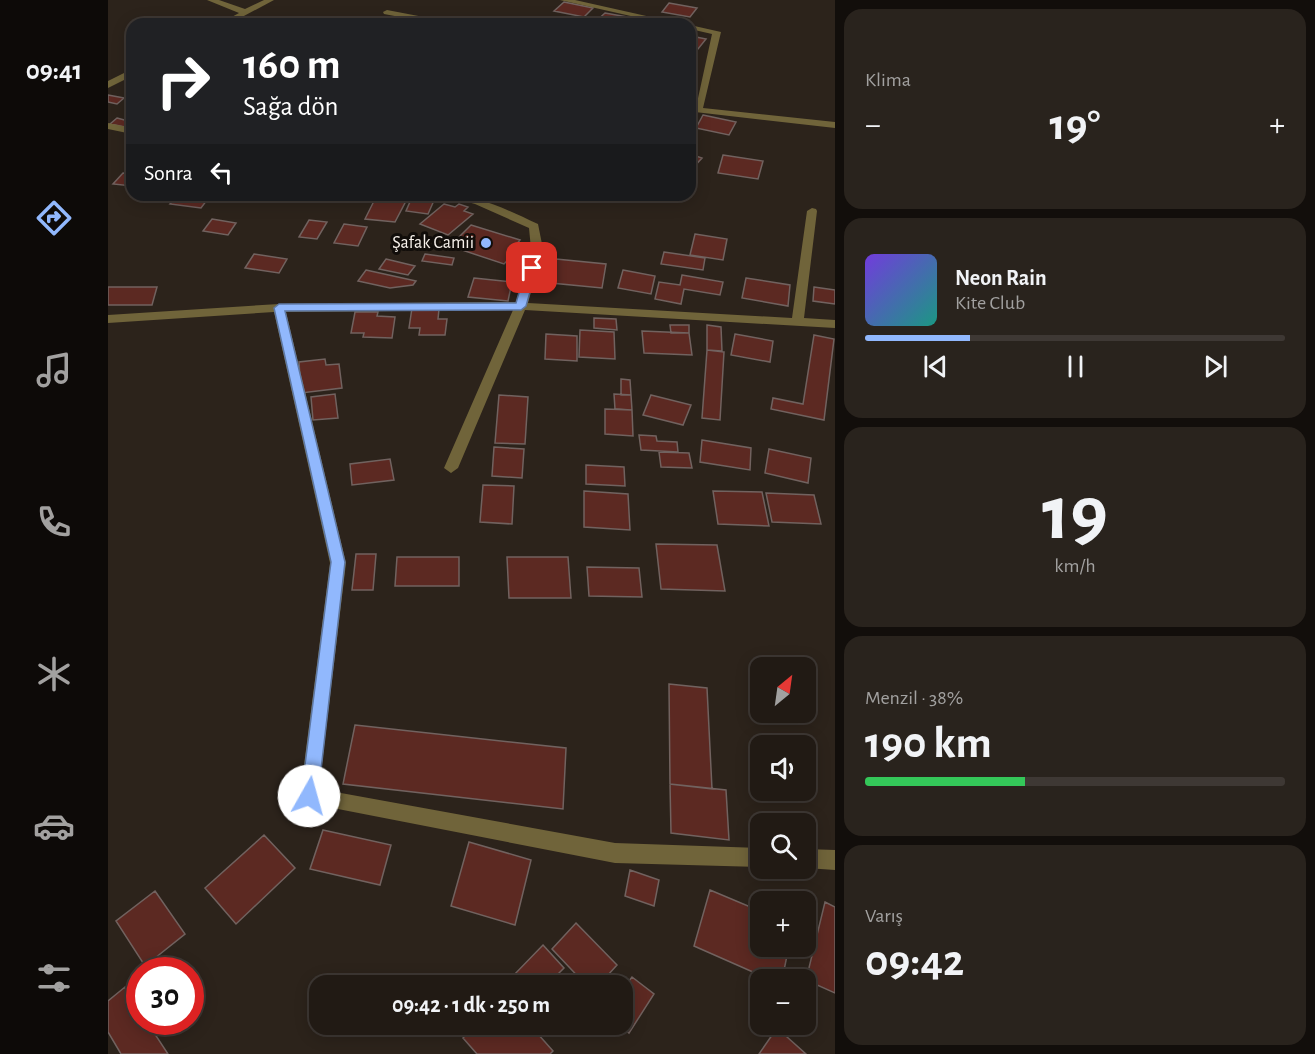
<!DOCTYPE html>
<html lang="tr">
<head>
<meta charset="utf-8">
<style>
  :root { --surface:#211a14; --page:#29231d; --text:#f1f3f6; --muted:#a2a1a0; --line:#3e3834; --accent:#91b8fd }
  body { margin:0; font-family:"Alegreya Sans",sans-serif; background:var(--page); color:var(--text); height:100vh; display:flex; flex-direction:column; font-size:22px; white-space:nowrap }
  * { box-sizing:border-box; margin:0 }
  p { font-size:20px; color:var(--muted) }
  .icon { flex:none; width:33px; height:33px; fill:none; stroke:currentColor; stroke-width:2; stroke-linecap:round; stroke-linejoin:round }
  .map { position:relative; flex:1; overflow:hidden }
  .details { display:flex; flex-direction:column; gap:9px; padding:9px; background:#120e0b; width:480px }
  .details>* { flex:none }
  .top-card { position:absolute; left:18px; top:18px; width:570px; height:183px; border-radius:18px; box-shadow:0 3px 15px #0003,0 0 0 2px var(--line); background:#202124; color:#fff; overflow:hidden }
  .needle { width:39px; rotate:29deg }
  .fabs { position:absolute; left:642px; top:657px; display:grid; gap:12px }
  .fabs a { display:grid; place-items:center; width:66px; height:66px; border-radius:12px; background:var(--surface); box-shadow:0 3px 15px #0003,0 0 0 2px var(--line); font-size:30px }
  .speed { position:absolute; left:18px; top:957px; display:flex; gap:12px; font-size:30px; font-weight:700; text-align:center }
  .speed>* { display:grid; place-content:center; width:78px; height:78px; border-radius:50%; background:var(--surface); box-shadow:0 3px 15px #0003,0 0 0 2px var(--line); line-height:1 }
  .speed .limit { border:9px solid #d22; background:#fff; color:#111 }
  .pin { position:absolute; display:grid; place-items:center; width:51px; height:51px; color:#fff; margin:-26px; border-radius:12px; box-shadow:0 3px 9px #0006 }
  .me { position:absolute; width:66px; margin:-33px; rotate:7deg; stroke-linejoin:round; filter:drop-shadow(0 0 4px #0008) }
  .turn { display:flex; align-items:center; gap:21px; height:126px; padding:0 18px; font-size:27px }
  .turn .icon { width:78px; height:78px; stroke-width:2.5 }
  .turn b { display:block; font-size:42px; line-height:51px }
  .then { display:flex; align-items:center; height:57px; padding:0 18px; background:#0003; gap:12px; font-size:22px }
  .big { font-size:45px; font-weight:600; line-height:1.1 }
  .details .widget { flex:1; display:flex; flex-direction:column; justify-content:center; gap:9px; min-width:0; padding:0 21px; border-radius:18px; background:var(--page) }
  .details .dial { align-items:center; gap:0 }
  .dial b { font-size:78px; line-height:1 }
  .song { display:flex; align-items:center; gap:18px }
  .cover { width:72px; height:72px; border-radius:9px; background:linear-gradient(135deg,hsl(260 70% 55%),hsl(170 70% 35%)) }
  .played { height:6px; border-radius:3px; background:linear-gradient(90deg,var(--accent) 25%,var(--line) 25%) }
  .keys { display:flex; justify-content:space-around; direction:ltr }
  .heat { display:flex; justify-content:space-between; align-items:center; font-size:33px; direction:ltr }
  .charge { height:9px; border-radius:4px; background:linear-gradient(90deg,#34c759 38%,var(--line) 0) }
  .trip { position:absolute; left:201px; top:975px; width:324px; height:60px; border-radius:18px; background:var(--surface); box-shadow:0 3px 15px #0003,0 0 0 2px var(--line); font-weight:600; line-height:60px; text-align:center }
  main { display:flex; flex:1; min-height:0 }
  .tab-bar { display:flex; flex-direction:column; width:108px; justify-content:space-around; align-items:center; background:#0d0a08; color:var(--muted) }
  .tab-bar .icon { width:42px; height:42px }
  .tab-bar .selected { color:var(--accent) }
  .tab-bar b { font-size:27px; color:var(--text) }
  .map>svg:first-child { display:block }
  .building { fill:#5c2922; stroke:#71625f; stroke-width:1.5 }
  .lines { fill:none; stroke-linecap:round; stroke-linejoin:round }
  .street { fill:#70643a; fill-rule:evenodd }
  .route { fill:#91b8fd; stroke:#5e78a4; stroke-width:1.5 }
  .poi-dot { fill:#91b8fd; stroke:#110d0a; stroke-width:2 }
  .labels { text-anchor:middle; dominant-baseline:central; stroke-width:6; stroke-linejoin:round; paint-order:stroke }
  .far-poi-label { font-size:18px; fill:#f8f2ec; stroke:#110d0a; text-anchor:end }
</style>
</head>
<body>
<main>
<nav class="tab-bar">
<b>09:41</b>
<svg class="icon selected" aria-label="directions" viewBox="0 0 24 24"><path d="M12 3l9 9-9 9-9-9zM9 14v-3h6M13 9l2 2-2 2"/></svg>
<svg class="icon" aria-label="music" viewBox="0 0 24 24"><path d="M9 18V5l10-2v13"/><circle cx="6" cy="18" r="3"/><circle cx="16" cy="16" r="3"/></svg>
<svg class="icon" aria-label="phone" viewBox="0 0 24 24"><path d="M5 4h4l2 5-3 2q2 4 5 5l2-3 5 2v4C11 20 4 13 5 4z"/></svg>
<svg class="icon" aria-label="climate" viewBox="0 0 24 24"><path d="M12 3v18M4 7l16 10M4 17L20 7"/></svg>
<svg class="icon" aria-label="car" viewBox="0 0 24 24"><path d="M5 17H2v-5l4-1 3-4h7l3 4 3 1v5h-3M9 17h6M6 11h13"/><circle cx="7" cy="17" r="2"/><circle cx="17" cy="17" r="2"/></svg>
<svg class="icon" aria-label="filters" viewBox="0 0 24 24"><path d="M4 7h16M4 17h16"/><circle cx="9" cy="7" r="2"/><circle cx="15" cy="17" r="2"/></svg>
</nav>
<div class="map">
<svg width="727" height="1054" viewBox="0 0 727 1054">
  <rect width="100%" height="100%" fill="#2c231b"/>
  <path class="building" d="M456,2L485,8L476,17L446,11Z
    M561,3L589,8L582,17L554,12Z
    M497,13L525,18L519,24L486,23Z
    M588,37L598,39L590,49L582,48V41Z
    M0,95L16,98L9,104L0,102Z
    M595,115L628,122L621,135L588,128Z
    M9,118L24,122L17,127L2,124Z
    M582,154L594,158L582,171Z
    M615,155L655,161L650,179L610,173Z
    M15,173L24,174V186L5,184Z
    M70,195H98L102,196L93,208L62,204Z
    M269,195L299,199L287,222L257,219Z
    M305,195L328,196L320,214L298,211Z
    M336,204L347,207L351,204L360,207L356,211L365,214L340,235L312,224Z
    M104,219L128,223L120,235L95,231Z
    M201,220L219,222L209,239L191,237Z
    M236,224L259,227L250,246L226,243Z
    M363,225L412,240L408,245L413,246L396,264L342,246Z
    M587,234L619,239L615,260L582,255Z
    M556,252L597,258L595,270L553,264Z
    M146,254L179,259L171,273L137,268Z
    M317,254L346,258L344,265L314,261Z
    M278,259L307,266L300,275L271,269Z
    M448,259L498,264L494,288L443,283Z
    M258,270L308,281L305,285L282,288L250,281Z
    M515,270L547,276L543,294L510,288Z
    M574,275L615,282L612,295L576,289L573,304L547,299L551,282L572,285Z
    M366,278L404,282L400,301L360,297Z
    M638,278L682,285L680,306L634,298Z
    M0,287H49L44,305H0Z
    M706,287L727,290V304L705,301Z
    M304,308L331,309L330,319H339L337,335H311L312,328H301Z
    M247,312H270L269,316L287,317L284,338L255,337L256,333H243Z
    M486,318L508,319L509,330L486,328Z
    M562,325H581V333H563Z
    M599,325L613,327L614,351L599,350Z
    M472,330L506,332L507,359L471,357Z
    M534,331L581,333L584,355L536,353Z
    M438,334L469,336V361L437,359Z
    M627,334L665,341L662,362L623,355Z
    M706,335L726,339L716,420L663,409L665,398L695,404Z
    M599,350L616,352L612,420L594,418Z
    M217,359L218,365L231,364L234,388L193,393L191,362Z
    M513,379L522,380L523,395H513Z
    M227,394L230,418L205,420L203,397Z
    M506,394L523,395L524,410L507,409Z
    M391,395L420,397L417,444L387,443Z
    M543,395L583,405L575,425L535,415Z
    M497,409L524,410L525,436L497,434Z
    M531,435L548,436L549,441L569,442L570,452L533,450Z
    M594,440L643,448L642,470L592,462Z
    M386,447L416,449L414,478L384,476Z
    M661,449L703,458L700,483L657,473Z
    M551,452L581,453L584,468L553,467Z
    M282,459L286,480L244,485L242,464Z
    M478,465L516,467L517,486L478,484Z
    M375,485L406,486L404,524L372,522Z
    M476,491L520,494L522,530L476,527Z
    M605,491L654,492L661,526L610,524Z
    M658,493L706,495L713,524L664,522Z
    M548,544L609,545L617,591L553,589Z
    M248,554H268L265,590H244Z
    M289,557H351V586H287Z
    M399,557H460L463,598H401Z
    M479,567L531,568L534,597L481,596Z
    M561,684L599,688L604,789L562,784Z
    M247,725L458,748L455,809L235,784Z
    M562,784L618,790L621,840L563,833Z
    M215,830L283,845L272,885L202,869Z
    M156,835L187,868L128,924L97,888Z
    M361,842L423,860L407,925L343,906Z
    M522,870L551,880L546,906L517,896Z
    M602,890L652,911V946H681L674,980H663L586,946Z
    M47,891L77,934L37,966L8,921Z
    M717,902L727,907V993L698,980Z
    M468,923L509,965L490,986H479L444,949Z
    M435,945L456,968L438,986H405L401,980Z
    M524,977L546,994L521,1033L511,1024H514V990Z
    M17,987L32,1010V1022H39L60,1054H13L0,1032V1001Z
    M368,1024H421L445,1051L442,1054H369L355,1038Z
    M669,1028L698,1054H651Z"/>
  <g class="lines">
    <path class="street" d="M99,0H111L137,9L156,0H166L121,24H111L131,13Z
      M452,0H467L574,24H558Z
      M279,10L342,22L346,24H329L276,14L275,12Z
      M582,25L613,32L595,108L727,122V128L587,112L604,34L582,29Z
      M24,69V76L0,88V81Z
      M0,123L24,128V134L0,129Z
      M335,195C372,195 397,209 430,224L435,249L420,303L684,318L699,211L704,208L708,209L709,211L696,318L727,320V328L417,310L350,468L343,473L336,468L405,310L178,312L238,563L211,789L507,843L652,848V867L507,863L194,802L192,796L222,563L166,312L0,323V315L171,304L408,302L423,249L421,228L367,204Z
      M698,849L727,850V870L698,868Z"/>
  </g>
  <path class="route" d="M424,265L429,268L418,306L413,310L177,311L237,562L210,796L207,802L201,804L195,802L193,796L223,562L166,308L171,304L408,303L418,268Z"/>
  <circle class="poi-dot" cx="378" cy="243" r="6"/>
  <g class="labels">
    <g class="far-poi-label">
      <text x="366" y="243">Şafak Camii</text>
    </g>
  </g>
</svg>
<div class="fabs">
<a><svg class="needle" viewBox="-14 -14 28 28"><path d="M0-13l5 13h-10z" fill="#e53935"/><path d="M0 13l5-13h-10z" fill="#a2a1a0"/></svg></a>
<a><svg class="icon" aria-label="sound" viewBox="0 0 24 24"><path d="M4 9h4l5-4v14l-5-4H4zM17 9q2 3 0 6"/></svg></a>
<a><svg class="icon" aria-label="search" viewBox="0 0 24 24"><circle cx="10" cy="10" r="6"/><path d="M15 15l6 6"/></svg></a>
<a>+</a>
<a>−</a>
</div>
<div class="speed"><div class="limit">30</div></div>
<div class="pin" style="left:424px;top:268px;background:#d93025"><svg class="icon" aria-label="arrive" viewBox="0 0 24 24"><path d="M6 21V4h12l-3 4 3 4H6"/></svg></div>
<svg class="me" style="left:201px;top:796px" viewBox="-20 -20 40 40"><circle r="19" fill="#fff"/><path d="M0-13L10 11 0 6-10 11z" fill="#91b8fd"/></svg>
<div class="trip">09:42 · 1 dk · 250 m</div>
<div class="top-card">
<div class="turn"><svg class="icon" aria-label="right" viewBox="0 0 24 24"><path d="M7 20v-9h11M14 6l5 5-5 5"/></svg><div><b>160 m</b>Sağa dön</div></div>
<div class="then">Sonra<svg class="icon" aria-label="left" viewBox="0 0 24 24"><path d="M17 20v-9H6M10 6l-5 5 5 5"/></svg></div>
</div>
</div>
<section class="details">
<div class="widget"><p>Klima</p>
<div class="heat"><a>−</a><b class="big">19°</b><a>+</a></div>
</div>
<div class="widget">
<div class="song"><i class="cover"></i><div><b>Neon Rain</b><p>Kite Club</p></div></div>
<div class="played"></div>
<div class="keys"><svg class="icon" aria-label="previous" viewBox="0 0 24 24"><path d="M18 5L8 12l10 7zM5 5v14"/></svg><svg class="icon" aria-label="pause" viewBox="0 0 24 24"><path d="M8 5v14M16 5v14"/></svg><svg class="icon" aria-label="next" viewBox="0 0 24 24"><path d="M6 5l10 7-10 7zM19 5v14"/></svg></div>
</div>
<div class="widget dial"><b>19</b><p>km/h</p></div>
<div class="widget"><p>Menzil · 38%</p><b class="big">190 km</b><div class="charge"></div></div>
<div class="widget"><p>Varış</p><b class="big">09:42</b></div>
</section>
</main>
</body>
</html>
